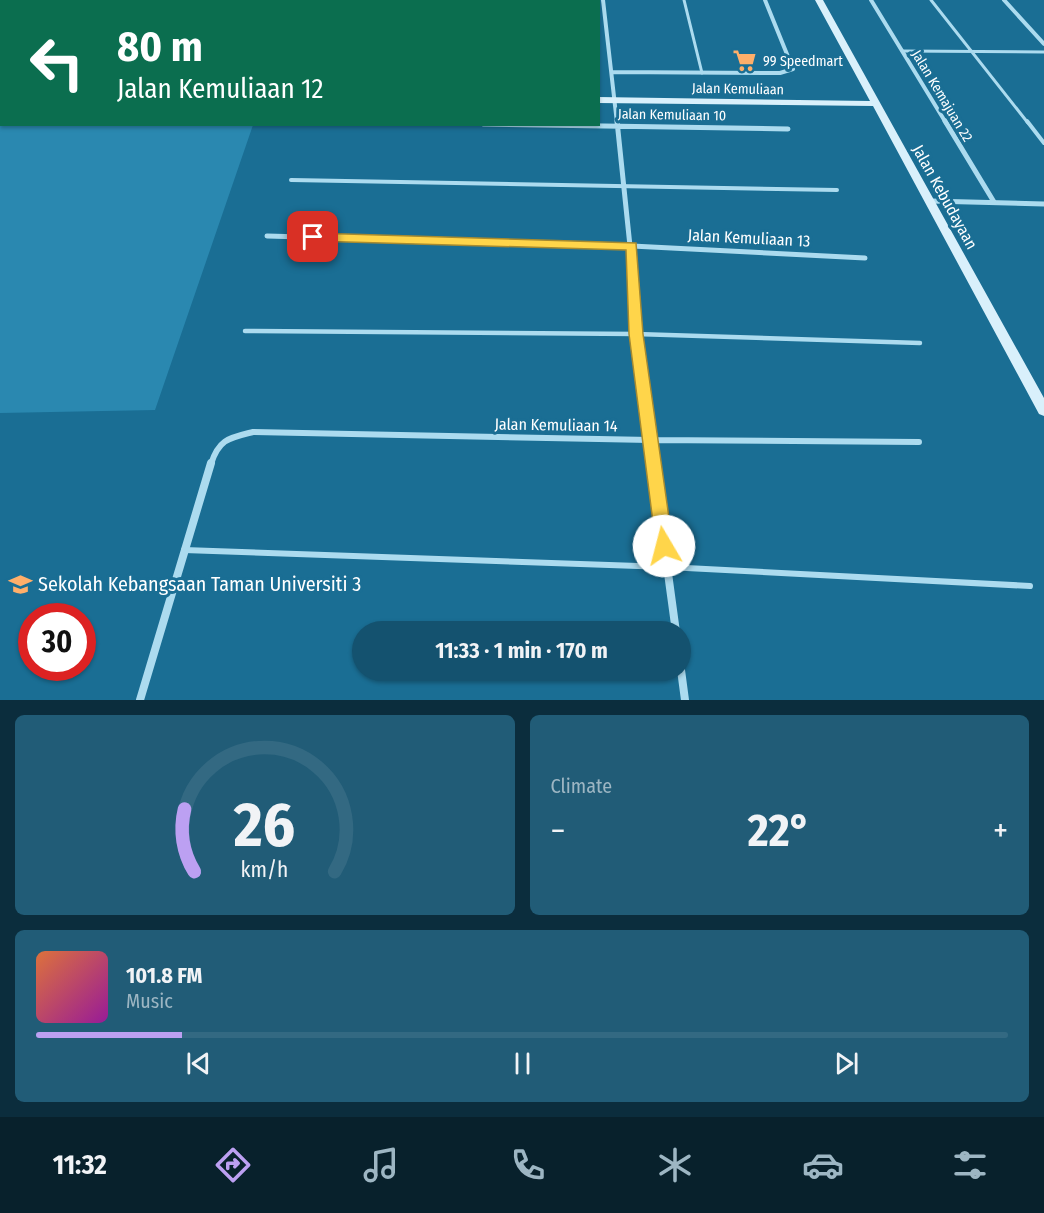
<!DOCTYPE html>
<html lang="en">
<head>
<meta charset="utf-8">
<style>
  :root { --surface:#14526f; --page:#215c77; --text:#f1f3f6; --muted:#9db6c3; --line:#336982; --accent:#bca0f2 }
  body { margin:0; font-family:"Fira Sans Condensed",sans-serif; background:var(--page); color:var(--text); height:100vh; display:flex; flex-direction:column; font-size:22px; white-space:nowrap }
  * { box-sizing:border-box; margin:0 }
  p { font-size:20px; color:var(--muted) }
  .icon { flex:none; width:33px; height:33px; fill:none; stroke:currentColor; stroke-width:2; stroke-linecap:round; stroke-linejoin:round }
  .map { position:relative; height:700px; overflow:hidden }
  .sheet { display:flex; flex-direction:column; gap:15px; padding:15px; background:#0b2d3d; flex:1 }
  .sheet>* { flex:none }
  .top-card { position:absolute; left:0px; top:0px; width:600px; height:126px; box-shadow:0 2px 4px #0004; background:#0b6e4f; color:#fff; overflow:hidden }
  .speed { position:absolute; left:18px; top:603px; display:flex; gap:12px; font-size:30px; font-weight:700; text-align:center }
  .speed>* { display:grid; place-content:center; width:78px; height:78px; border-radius:50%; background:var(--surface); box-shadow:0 2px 4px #0004; line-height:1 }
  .speed .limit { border:9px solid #d22; background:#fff; color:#111 }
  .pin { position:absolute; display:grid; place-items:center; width:51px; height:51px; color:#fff; margin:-26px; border-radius:12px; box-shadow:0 3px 9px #0006 }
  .me { position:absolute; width:66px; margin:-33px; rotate:352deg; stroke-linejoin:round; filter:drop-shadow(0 0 4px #0008) }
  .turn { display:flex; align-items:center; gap:21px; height:126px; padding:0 18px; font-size:27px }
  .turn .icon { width:78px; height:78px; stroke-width:2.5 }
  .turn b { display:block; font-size:42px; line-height:51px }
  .big { font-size:45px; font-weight:700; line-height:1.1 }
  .sheet .widget { flex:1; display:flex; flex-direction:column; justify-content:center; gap:9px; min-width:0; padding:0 21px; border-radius:9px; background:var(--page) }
  .sheet .dial { align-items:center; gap:0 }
  .dial svg { height:156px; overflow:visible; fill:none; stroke:var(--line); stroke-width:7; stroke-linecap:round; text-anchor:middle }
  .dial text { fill:var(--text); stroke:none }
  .song { display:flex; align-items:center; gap:18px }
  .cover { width:72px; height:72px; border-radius:9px; background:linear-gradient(135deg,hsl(20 70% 55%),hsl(300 70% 35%)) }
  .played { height:6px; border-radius:3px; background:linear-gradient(90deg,var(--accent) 15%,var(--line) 15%) }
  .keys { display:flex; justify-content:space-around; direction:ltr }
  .heat { display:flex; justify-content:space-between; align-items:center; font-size:33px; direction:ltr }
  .sheet .tiles { flex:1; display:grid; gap:15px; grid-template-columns:1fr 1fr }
  .widget:last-child { grid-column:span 2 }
  .trip { position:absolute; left:352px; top:621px; width:339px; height:60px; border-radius:30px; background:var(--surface); box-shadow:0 2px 4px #0004; font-weight:700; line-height:60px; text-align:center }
  .menu { display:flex; height:96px; justify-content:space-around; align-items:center; background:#08212c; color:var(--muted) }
  .menu .icon { width:42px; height:42px }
  .menu .current { color:var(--accent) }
  .menu b { font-size:27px; color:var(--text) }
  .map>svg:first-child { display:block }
  .green { fill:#2a88b0 }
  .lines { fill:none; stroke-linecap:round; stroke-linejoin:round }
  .lane-far3 { stroke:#acdbef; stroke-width:3 }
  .lane-far2 { stroke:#acdbef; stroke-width:4 }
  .lane-far1 { stroke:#acdbef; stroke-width:4.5 }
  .lane { stroke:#acdbef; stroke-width:6 }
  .street-far3 { stroke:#acdbef; stroke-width:4 }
  .street-far2 { stroke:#acdbef; stroke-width:5 }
  .street-far1 { stroke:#acdbef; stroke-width:6 }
  .street { stroke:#acdbef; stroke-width:8 }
  .secondary { fill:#d9f0fb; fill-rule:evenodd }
  .route { fill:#ffd54a; stroke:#a68a30; stroke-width:1.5 }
  .labels { text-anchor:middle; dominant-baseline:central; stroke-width:6; stroke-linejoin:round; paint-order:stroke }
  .far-poi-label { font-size:14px; fill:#fff; stroke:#1a6e94; text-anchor:start }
  .far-street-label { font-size:14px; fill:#fff; stroke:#1a6e94 }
  .street-label { font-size:16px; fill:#fff; stroke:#1a6e94 }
  .near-poi-label { font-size:20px; fill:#fff; stroke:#1a6e94; text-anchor:start }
</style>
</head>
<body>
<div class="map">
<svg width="1044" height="700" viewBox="0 0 1044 700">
  <rect width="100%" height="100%" fill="#1a6e94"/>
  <path class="green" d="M0,111L2,124L253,125L155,410L0,413Z"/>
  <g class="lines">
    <path class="lane-far3" d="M684,0L702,73
      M931,0L1028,123
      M902,51L1044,52"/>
    <path class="lane-far2" d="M1027,121L1044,143
      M291,180L837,190"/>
    <path class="lane-far1" d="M245,331L636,334L920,343"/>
    <path class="lane" d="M184,550L667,567L1030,586"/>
    <path class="street-far3" d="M603,0L617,123
      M871,0L946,123
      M1004,0L1044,44
      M40,2L42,0
      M612,72L780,73L793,69L765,0"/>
    <path class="street-far2" d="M617,121L633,275
      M945,121L994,202
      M483,124L788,129
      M931,201L1044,204
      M267,236L632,246L865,258"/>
    <path class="street-far1" d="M633,273L636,334L654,464
      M211,464C219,439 229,438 253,432L650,440L919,442"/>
    <path class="street" d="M653,463L676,632
      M681,670L685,700
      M140,700L211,463"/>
    <path class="secondary" d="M815,0H823L1044,398V416L1039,414L873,106L598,103V97L870,101Z
      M0,92H2L0,98Z"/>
  </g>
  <path class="route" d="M313,233L636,243L643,334L673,546L670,552L664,554L658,552L656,546L629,334L626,250L313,241L307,237Z"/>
  <defs>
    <symbol id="supermarket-bare" viewBox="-9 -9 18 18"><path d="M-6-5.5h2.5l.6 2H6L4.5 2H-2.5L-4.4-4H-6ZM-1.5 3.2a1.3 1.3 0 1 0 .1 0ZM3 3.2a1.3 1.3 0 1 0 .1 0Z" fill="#ffaf6a" stroke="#1a6e94" stroke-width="2.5" paint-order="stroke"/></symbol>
    <symbol id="school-bare" viewBox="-9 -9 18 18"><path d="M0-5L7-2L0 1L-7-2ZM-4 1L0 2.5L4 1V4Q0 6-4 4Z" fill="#ffaf6a" stroke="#1a6e94" stroke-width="2.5" paint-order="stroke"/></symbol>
  </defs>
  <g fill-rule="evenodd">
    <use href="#supermarket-bare" x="728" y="44" width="33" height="33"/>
    <use href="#school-bare" x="4" y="568" width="33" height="33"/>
  </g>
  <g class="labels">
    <g class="far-poi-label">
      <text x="763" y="61">99 Speedmart</text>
    </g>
    <g class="far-street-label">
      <text transform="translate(738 89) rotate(1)">Jalan Kemuliaan</text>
      <text transform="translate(942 96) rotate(59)">Jalan Kemajuan 22</text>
      <text transform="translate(672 115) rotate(1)">Jalan Kemuliaan 10</text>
    </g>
    <g class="street-label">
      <text transform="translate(945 197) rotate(61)">Jalan Kebudayaan</text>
      <text transform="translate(749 238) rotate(3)">Jalan Kemuliaan 13</text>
      <text transform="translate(556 425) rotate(1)">Jalan Kemuliaan 14</text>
    </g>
    <g class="near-poi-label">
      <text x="38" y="584">Sekolah Kebangsaan Taman Universiti 3</text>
    </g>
  </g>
</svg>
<div class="speed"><div class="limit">30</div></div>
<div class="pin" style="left:313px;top:237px;background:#d93025"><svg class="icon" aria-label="arrive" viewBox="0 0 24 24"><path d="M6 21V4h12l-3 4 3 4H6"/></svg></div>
<svg class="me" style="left:664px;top:546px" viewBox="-20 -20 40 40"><circle r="19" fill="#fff"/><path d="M0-13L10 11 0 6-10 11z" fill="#ffd54a"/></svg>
<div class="trip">11:33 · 1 min · 170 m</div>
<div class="top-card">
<div class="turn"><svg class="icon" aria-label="left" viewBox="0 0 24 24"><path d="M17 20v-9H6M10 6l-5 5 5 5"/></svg><div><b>80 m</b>Jalan Kemuliaan 12</div></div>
</div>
</div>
<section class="sheet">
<div class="tiles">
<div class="widget dial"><svg viewBox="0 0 100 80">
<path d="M14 69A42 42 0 1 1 86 69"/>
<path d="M14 69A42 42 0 0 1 9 37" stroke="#bca0f2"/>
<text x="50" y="56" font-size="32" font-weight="700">26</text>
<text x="50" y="72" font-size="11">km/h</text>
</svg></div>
<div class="widget"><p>Climate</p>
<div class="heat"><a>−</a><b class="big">22°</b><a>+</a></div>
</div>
<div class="widget">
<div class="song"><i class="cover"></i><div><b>101.8 FM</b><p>Music</p></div></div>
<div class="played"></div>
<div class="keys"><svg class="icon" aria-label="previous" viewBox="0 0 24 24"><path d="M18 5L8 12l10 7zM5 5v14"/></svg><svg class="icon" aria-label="pause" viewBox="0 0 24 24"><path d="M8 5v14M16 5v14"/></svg><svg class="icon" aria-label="next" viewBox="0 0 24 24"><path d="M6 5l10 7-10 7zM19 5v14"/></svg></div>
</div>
</div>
</section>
<nav class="menu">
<b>11:32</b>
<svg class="icon current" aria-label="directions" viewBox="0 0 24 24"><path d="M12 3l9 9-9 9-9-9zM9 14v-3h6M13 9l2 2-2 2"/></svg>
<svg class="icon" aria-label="music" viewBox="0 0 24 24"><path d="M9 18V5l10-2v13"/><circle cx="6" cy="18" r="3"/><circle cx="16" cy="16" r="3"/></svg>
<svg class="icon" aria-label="phone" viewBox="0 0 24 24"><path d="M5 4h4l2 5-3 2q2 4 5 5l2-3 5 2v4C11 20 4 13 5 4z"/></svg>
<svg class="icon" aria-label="climate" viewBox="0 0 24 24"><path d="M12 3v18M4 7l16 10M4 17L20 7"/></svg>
<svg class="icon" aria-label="car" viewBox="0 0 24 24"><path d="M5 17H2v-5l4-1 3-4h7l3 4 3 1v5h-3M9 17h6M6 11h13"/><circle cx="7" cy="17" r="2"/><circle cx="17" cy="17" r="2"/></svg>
<svg class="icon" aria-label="filters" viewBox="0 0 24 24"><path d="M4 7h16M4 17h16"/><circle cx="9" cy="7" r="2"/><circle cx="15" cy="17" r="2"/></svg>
</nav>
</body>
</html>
